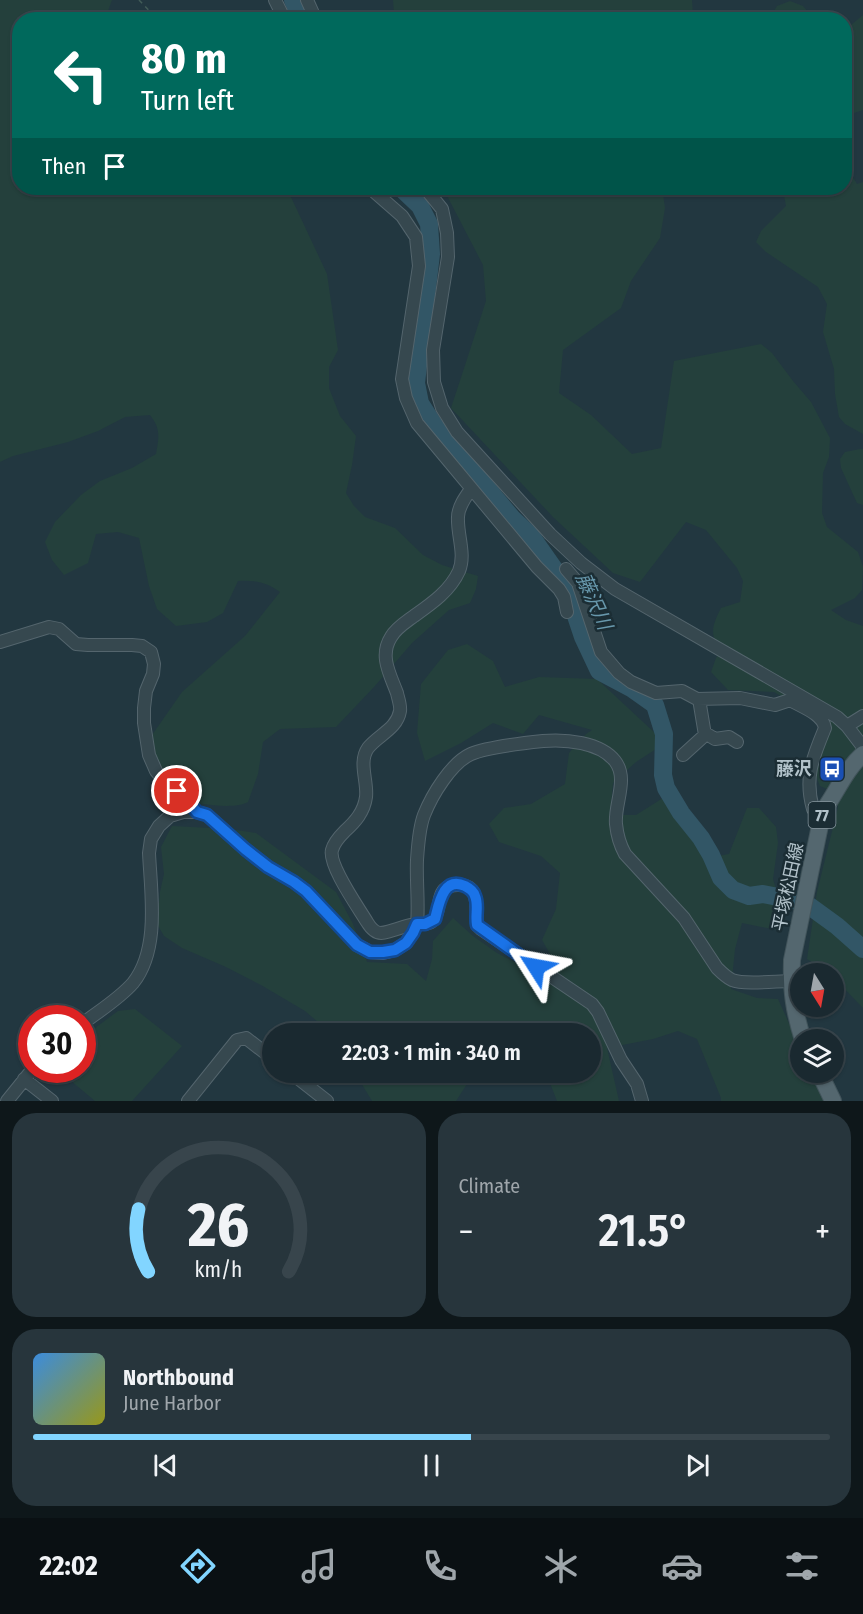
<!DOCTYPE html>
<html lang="en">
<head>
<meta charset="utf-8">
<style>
  :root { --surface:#1a2930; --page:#27353c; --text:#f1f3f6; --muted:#9fa6ab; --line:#38454c; --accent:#82d5ff }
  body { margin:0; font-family:"Fira Sans Condensed","Noto Sans JP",sans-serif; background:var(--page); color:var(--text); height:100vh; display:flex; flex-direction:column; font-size:22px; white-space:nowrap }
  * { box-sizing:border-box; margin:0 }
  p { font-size:20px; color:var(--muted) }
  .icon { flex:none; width:33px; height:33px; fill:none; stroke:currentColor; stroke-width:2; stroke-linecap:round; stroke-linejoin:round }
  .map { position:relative; height:1101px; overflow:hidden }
  .drawer { display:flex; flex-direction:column; gap:12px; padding:12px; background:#0e171a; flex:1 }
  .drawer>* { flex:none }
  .banner { position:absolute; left:12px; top:12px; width:840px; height:183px; border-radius:24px; box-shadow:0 2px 4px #0004,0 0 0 2px var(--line); background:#00695c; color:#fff; overflow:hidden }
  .needle { width:39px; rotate:169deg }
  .fabs { position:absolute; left:790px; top:963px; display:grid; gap:12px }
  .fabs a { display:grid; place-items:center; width:54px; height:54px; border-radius:50%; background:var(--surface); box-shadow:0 2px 4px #0004,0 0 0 2px var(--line); font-size:30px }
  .speed { position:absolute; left:18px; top:1005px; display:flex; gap:12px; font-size:30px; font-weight:700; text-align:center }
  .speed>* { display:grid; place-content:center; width:78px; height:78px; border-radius:50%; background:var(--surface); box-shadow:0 2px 4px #0004,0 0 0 2px var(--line); line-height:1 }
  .speed .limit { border:9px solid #d22; background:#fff; color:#111 }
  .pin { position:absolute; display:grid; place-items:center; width:51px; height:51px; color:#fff; margin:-26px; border:3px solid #fff; border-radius:50%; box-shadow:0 2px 6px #0007 }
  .me { position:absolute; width:66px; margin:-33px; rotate:304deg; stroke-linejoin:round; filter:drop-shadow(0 0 4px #0008) }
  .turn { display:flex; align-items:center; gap:21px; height:126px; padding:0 30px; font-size:27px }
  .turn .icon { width:78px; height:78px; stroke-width:2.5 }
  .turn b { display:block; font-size:42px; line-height:51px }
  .then { display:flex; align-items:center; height:57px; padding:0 30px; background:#0003; gap:12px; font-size:22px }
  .big { font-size:45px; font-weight:600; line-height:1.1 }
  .drawer .widget { flex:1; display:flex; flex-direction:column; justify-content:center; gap:9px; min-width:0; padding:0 21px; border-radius:24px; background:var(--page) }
  .drawer .dial { align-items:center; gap:0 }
  .dial svg { height:156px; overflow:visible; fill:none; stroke:var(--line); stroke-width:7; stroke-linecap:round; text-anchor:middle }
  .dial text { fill:var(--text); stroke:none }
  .song { display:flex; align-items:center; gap:18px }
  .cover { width:72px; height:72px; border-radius:9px; background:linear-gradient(135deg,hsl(210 70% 55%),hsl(60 70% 35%)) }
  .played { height:6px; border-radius:3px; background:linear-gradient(90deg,var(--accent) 55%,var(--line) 55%) }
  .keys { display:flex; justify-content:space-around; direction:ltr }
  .heat { display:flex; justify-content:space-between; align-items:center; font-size:33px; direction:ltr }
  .drawer .tiles { flex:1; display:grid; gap:12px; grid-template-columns:1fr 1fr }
  .widget:last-child { grid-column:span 2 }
  .trip { position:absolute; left:262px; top:1023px; width:339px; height:60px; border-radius:30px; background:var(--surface); box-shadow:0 2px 4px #0004,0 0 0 2px var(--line); font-weight:600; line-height:60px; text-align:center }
  .dock { display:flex; height:96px; justify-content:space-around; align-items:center; background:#0a1013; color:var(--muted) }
  .dock .icon { width:42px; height:42px }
  .dock .selected { color:var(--accent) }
  .dock b { font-size:27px; color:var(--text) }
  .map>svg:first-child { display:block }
  .green { fill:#24403c }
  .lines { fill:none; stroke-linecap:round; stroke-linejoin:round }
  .river { stroke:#325666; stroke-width:18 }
  .minor-casing { stroke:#54656d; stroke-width:14 }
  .major-casing { stroke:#42545b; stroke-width:18 }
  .path { stroke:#425c58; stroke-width:1.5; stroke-dasharray:4.5 4.5; stroke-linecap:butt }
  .minor { stroke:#36484f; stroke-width:12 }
  .major { stroke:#54676f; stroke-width:16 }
  .route-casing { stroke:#114b97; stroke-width:15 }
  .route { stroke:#1a73e8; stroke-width:10 }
  .labels { text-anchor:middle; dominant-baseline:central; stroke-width:5; stroke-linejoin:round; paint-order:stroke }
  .shield { fill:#1b2d34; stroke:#85959d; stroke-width:1.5 }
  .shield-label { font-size:16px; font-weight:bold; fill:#b2c2ca }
  .poi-label { font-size:18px; font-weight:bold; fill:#b2c2ca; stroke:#1b2d34; text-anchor:end }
  .street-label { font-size:18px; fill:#b2c2ca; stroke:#1b2d34 }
  .water-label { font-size:20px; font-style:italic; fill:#6898ac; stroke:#1b2d34 }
</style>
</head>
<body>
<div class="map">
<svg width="863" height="1101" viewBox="0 0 863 1101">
  <rect width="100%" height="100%" fill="#223740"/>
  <path class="green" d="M0,0H112L105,19L20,20V188H289L290,195L327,274L338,350L329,367V388L340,416L356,436L352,465L346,493L354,506L365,517L395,528L423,555L442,565L478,576L476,589L470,603L449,610L412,643L374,687L336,727L280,729L263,742L258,774L248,802C232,811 191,802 172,799L146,759L143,748L182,692L245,636L280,592C266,582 254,580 238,581L223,613L207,622L176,626L157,609L149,586L139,538L118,532L96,534L88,563L64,575L52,560L45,542L55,522L81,495L100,481L132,468L156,454C159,437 161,429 150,415L125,417L98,431L68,442L13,456L0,462Z
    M393,0H692L693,15L692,20L398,19L394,14Z
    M790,1L803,6L814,19H769L777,6Z
    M863,15V110L845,116V30Z
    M845,165L857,184L863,182V434L845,424L839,417L835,394L834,369L823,332L827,304L818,287L766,252L756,242L761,231L786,206L783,190L781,188H844Z
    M443,188H614L616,191L663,194L665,208L660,238L631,281L621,308L563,350L559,393L591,415L632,454L661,448L674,361L761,344L772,353L793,381L811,402L830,438L829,457L823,473L822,513L827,527L858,552L863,567L862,590L855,598L831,610L846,620L863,626V1008L834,978V974L829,973L807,959L817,892L838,807L837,793L820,786L814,771L832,728L830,724L774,692L728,690L711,672L716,658L721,651C709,634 712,626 721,608L740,602L743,581L737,568L706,530L686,522L640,582L613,573L553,517L451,408L486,301L483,265Z
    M860,449H863V505L857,503L841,468L840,459L845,452Z
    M467,644L493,661L505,687L539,677L597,679L657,735L656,749L636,762L613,783L610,815H636L663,798L718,856L729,854L747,808H759L776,827L778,843L773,879L786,923L777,930L742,923L735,949L731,989L757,998L778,999L801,1050V1072L811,1073L824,1101H721V1098L697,1039L678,1031L653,1039L607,1048L619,1101H557L546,1073L591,1072V1034L331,1033L305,1011L261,985L226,967L182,948L164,936L157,924L160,892L164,874L161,847L172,826L230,829L256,833L336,892L353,924L367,962L407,964L426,981L432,959L433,941L453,918L473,936L497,953L536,973L558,968L542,940L556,909L560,873L541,856L499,842L489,824L504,808L531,804L565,784L569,753L586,734L592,730L539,715L523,734L493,723L461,743L425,761L417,733L421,684L448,650Z
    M135,1009L182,1046L132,1101H95L58,1070H82L83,1037L118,1011Z
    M355,1073H474L456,1101H372Z"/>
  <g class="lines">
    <path class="river" d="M293,0L302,20
      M401,188L420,206L429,224L431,254L416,383L420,403L434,425L512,518L531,536L566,586L583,637L599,671L631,688L655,705L664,734L663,775L666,788L681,813L701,838L711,855L721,878L733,890L749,896L763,894L804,902L837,926L863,949"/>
    <defs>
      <path id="minor" d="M275,0L285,20
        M307,0L316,20
        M370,188L402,216L416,237L419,266L402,379L406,398L417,423L537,567L559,589L564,597L567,612
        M425,188L442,209L447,233L448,257L433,350L434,382L442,408L457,432L550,534L581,563L615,589L837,717L847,726L863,747
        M471,489C466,496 458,507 458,517C457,535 466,554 459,571C450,591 431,604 414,616C406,622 396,628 391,637C379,656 390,674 397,693C398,698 401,706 400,711C397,729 378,735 368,748C358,762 368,782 366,797C364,812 355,822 345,831C340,836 334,842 332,850C328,865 358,907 367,922C370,927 374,933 381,933C393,932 404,925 417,924C423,923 430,925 434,919C439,913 438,901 442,893C445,887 452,885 458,885C482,885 475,910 477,925L481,929L592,1004L598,1012L621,1060L637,1084L642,1101
        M566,569L578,583L601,652L619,673L631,682L656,693L682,691L697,699L740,698L775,705L790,700C802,707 823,714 825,728C813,757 804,777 813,809L823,811
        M0,642L49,627L59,629L76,644L88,645H132L142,646L151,652L154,664L153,674L146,691L144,708V723L149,755L156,771L166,783L187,799L197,812
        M847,726L863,716
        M705,733L715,739L729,737L737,742
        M683,755L705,735L699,699
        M82,1024C99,1011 119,999 133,983C160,949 151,894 149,853L151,839L159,826L170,816L183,812H197L207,815L245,849L268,867L294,882L306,891L357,945L370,952L383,953L395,950L406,943L413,933L417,924C419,902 416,881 417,860C418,845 419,828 424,815C432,795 451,763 471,754C487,747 524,743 543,741C565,739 600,742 615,761C629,779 614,804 616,824C617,834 620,845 625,854L684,918L717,968C722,973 726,977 732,980C744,985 777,981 791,981
        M290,1072L327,1101
        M24,1079L52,1101
        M7,1101L32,1070
        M188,1101L237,1040L246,1038L273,1059"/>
      <path id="major" d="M803,1040C794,1011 791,991 792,960L823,811C837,792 845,770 863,754
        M819,1072L833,1101"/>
    </defs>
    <use href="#minor" class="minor-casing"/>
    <use href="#major" class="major-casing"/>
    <path class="path" d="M139,0L158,20"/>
    <use href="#minor" class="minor"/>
    <use href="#major" class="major"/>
  </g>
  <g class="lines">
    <defs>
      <path id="route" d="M177,791L187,800L197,812L207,815L245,849L268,867L294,882L306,891L357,945L370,952H383L395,950L406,943L413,933L417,924H425L435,919C439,904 443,876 465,886C469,888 474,892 475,896C479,905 475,915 477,925L536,967"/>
    </defs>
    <use href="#route" class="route-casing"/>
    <use href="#route" class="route"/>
  </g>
  <defs>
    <symbol id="bus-square" viewBox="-11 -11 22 22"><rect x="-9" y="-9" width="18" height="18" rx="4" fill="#1a4fb4" stroke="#1b2d34"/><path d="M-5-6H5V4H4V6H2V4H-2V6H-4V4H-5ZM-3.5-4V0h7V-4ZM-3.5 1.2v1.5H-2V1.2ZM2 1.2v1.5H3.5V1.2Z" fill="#fff"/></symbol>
  </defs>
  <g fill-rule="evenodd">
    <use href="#bus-square" x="817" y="754" width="30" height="30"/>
  </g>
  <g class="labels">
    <rect class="shield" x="808.5" y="802" width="27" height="26" rx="4.5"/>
    <g class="shield-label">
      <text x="822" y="815">77</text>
    </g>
    <g class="poi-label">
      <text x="812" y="769">藤沢</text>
    </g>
    <g class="street-label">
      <text transform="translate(788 887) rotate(-78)">平塚松田線</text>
    </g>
    <g class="water-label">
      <text transform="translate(594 601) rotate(66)">藤沢川</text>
    </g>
  </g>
</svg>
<div class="fabs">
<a><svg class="needle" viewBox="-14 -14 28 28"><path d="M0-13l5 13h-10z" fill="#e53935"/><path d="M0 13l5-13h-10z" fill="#9fa6ab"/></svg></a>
<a><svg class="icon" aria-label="layers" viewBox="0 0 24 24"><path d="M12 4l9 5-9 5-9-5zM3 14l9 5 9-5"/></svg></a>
</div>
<div class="speed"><div class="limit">30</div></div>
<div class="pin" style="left:177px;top:791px;background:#d93025"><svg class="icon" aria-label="arrive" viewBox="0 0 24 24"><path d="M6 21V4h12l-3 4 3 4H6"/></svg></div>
<svg class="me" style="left:536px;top:967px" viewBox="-20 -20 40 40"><path d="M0-17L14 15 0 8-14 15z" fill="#1a73e8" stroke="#fff" stroke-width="4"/></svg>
<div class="trip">22:03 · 1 min · 340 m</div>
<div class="banner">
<div class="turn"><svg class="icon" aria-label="left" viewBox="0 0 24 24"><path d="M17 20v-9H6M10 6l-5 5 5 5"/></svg><div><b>80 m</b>Turn left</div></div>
<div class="then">Then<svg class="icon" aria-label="arrive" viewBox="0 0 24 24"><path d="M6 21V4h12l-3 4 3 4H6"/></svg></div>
</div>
</div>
<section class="drawer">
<div class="tiles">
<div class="widget dial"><svg viewBox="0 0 100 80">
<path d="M14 69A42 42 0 1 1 86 69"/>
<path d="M14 69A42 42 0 0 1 9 37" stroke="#82d5ff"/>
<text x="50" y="56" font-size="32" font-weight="700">26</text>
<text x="50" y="72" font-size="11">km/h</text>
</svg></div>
<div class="widget"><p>Climate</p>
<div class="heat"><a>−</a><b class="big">21.5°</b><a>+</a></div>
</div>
<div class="widget">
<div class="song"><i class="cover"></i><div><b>Northbound</b><p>June Harbor</p></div></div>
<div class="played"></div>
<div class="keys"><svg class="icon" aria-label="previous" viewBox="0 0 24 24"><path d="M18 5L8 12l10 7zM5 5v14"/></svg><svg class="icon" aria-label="pause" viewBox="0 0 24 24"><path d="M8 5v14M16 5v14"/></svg><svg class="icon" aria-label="next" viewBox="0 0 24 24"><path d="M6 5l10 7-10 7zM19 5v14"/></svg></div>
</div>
</div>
</section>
<nav class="dock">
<b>22:02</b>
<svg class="icon selected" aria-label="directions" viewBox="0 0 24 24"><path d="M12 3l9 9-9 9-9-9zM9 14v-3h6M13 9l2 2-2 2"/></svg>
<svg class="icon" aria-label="music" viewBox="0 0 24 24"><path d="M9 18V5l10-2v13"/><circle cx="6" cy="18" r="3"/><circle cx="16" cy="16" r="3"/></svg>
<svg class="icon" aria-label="phone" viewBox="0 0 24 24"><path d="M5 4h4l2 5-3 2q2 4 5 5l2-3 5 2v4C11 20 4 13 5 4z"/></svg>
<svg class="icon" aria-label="climate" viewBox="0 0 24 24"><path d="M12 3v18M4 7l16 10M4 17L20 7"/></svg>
<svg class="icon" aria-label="car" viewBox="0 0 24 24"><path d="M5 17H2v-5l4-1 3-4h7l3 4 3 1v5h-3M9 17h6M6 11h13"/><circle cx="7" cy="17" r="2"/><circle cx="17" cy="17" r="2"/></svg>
<svg class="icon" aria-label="filters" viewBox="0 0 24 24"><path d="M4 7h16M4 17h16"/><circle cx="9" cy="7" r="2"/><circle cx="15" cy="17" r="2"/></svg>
</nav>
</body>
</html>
